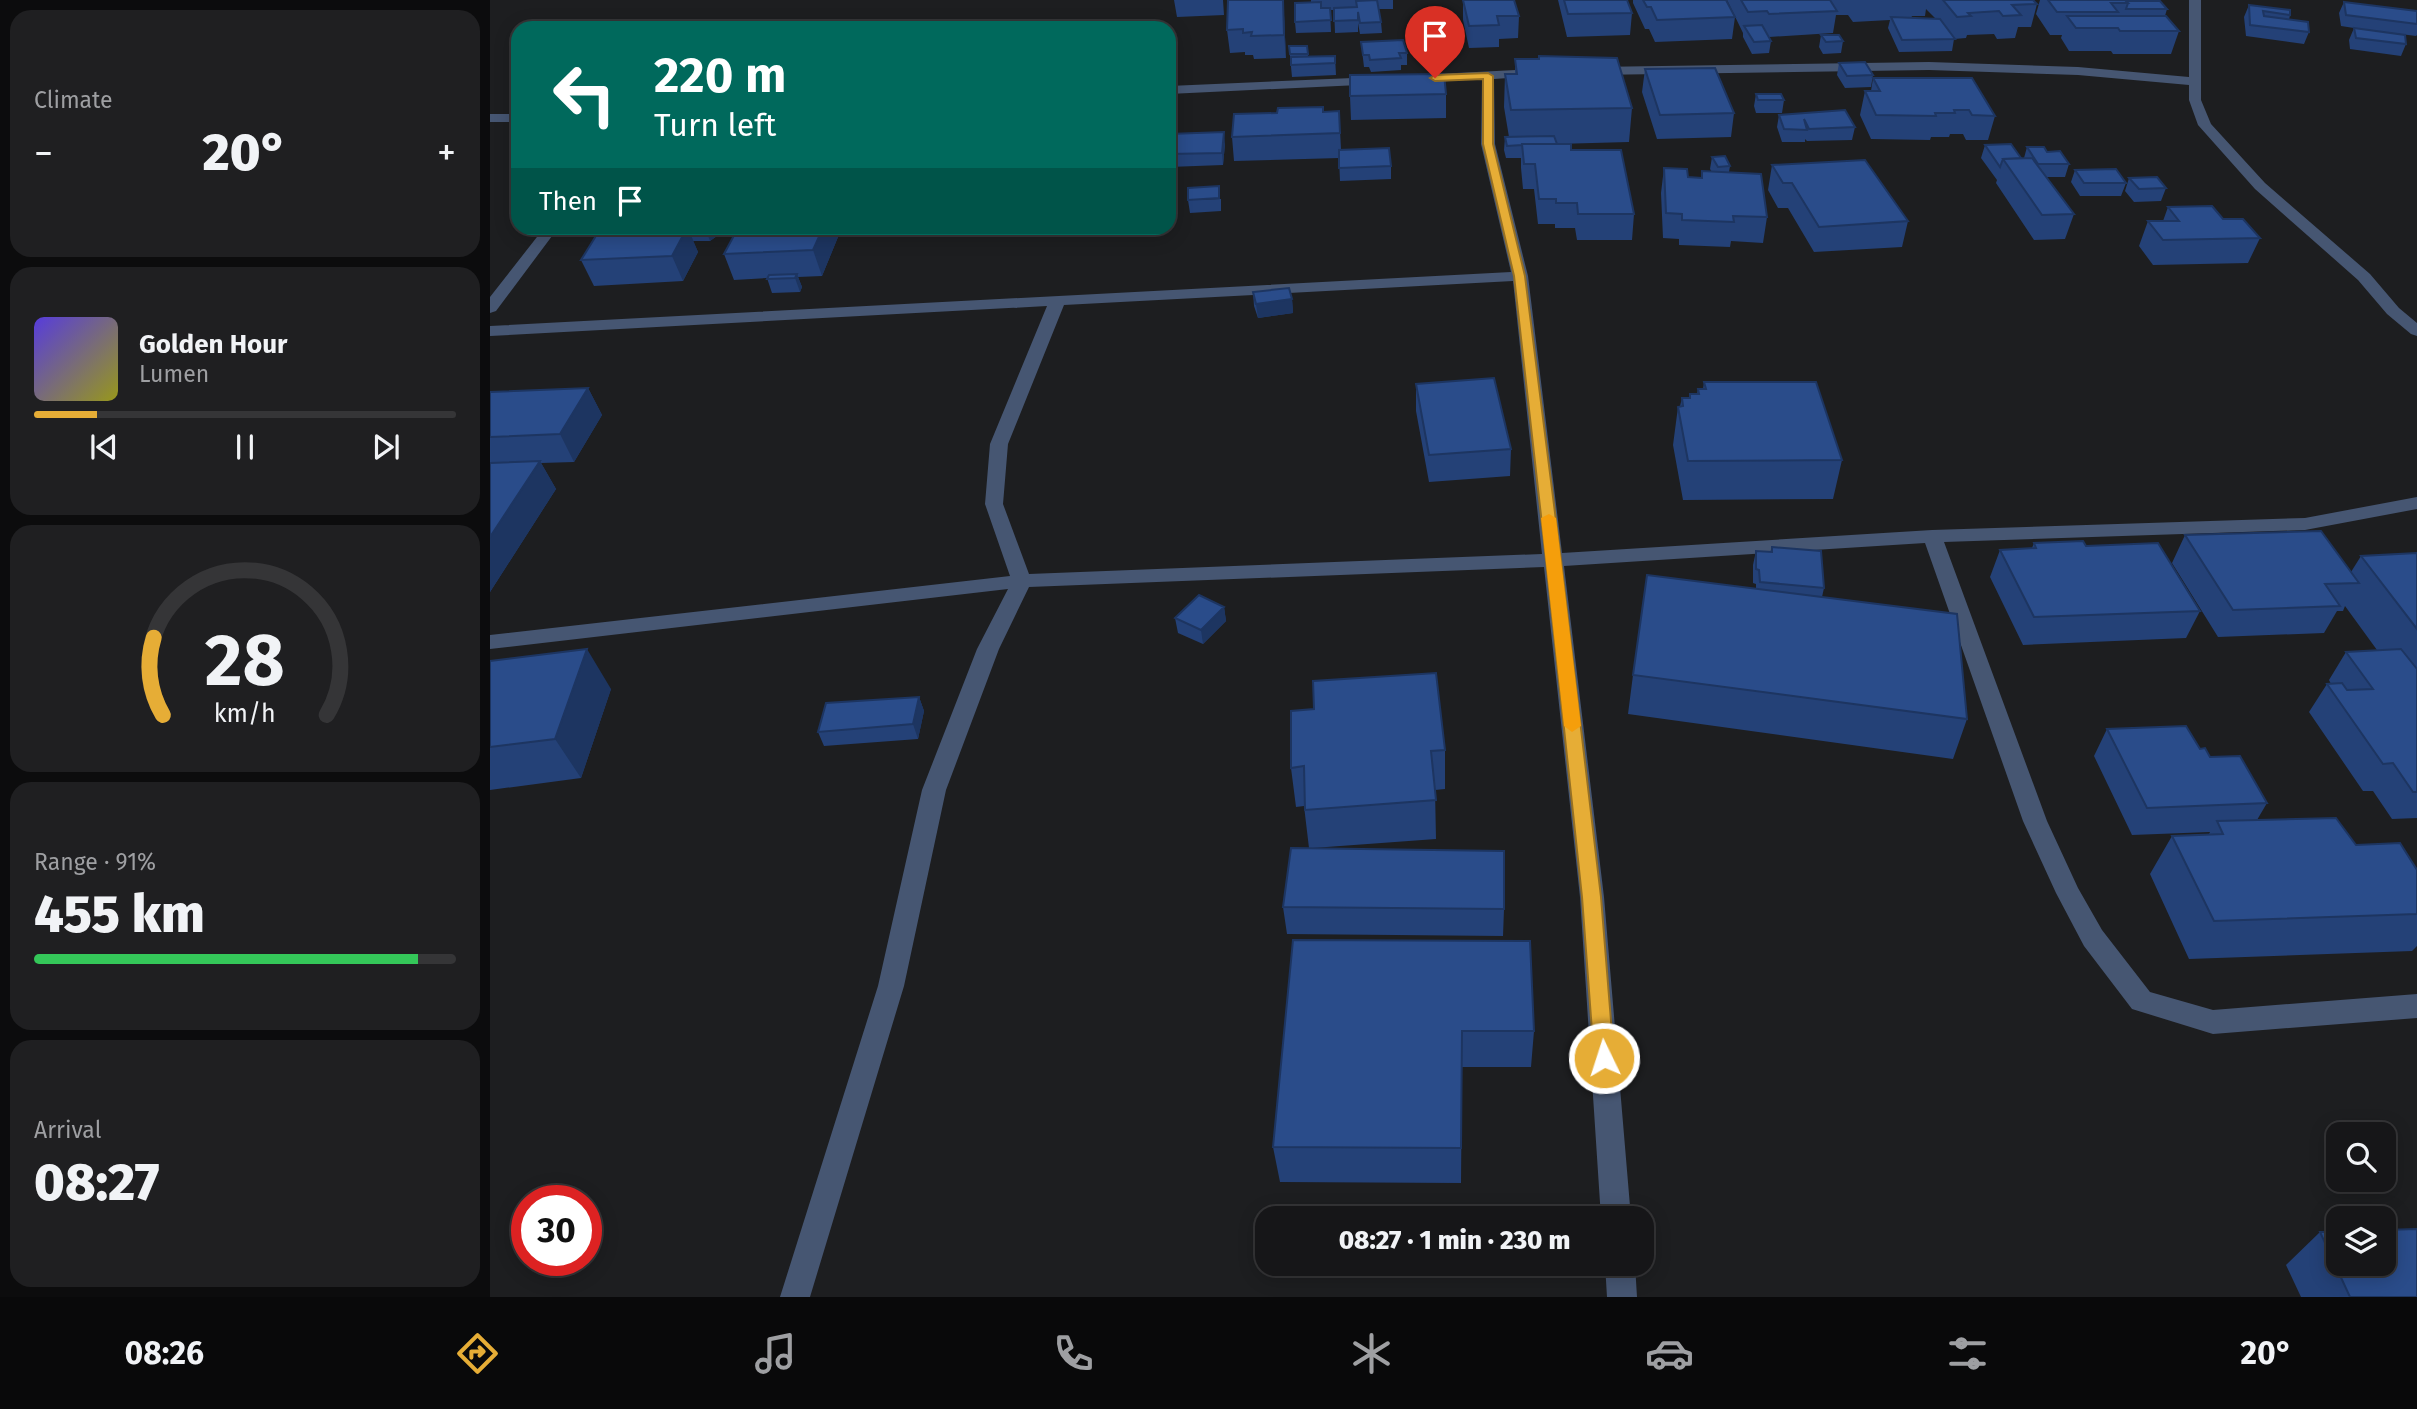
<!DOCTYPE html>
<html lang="en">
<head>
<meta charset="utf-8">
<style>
  :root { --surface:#161618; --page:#1f1f21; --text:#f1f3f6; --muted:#9e9fa2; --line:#353537; --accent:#e6ad36 }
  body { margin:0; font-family:"Fira Sans",sans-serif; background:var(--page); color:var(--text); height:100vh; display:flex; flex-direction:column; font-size:26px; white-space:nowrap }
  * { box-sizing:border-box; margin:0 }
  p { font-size:23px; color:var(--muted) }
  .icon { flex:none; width:38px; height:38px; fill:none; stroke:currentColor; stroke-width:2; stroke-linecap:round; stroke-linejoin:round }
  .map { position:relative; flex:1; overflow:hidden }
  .drawer { display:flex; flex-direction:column; gap:10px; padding:10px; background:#0c0c0d; width:490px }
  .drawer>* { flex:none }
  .guide { position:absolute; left:21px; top:21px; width:665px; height:214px; border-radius:21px; box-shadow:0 4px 18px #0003,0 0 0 2px var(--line); background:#00695c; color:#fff; overflow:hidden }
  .buttons { position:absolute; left:1836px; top:1122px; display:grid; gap:14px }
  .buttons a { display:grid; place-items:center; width:70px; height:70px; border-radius:14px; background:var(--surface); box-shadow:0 4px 18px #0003,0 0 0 2px var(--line); font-size:35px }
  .speed { position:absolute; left:21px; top:1185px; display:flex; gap:14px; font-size:35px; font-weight:700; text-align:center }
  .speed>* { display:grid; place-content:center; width:91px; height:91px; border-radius:50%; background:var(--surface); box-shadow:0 4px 18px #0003,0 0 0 2px var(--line); line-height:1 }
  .speed .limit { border:10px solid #d22; background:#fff; color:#111 }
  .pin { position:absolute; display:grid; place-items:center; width:60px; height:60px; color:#fff; margin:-72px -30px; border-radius:50% 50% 50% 0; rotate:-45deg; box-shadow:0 0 7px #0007 }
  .pin .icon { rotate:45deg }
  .me { position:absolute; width:77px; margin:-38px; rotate:356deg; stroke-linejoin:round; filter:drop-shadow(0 0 5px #0008) }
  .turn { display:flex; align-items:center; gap:24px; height:147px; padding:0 28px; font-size:32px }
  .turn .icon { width:91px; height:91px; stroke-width:2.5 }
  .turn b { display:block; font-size:49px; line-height:60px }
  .then { display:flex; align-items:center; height:66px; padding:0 28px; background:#0003; gap:14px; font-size:26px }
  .big { font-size:52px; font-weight:800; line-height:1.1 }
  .drawer .card { flex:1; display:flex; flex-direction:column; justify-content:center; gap:10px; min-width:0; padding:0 24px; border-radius:21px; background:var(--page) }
  .drawer .dial { align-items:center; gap:0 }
  .dial svg { height:182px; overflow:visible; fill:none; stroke:var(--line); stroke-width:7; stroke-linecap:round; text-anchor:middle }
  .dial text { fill:var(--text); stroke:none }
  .song { display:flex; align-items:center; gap:21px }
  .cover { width:84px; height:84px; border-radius:10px; background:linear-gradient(135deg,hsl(250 70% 55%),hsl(60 70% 35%)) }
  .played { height:7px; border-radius:4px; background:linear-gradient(90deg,var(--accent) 15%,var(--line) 15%) }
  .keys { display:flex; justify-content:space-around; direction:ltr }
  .heat { display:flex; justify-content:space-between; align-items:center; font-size:38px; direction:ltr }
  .charge { height:10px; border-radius:5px; background:linear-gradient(90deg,#34c759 91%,var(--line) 0) }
  .trip { position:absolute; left:765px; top:1206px; width:399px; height:70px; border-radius:21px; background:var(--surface); box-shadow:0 4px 18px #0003,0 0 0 2px var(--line); font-weight:800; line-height:70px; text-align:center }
  .tab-bar { display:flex; height:112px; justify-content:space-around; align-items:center; background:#09090a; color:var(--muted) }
  .tab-bar .icon { width:49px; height:49px }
  .tab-bar .current { color:var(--accent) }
  .tab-bar b { font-size:32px; color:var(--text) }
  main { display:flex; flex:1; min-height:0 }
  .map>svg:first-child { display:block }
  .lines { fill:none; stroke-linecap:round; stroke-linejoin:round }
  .minor { fill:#465672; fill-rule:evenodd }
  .wall { fill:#244177; fill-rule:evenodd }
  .shaded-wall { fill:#1d3561 }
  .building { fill:#2a4c8a; stroke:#1d3561; stroke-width:2 }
  .route { fill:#e6ad36; stroke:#967023; stroke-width:2 }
  .slow { fill:#f59e0b }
</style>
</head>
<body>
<main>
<section class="drawer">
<div class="card"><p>Climate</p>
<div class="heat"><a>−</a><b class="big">20°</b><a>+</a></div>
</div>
<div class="card">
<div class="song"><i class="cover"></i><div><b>Golden Hour</b><p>Lumen</p></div></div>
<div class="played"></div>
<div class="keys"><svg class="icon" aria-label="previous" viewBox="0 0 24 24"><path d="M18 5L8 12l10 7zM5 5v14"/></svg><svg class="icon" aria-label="pause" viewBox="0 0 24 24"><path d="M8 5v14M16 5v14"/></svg><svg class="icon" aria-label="next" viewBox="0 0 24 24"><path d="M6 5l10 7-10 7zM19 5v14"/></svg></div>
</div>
<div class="card dial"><svg viewBox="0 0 100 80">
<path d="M14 69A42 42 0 1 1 86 69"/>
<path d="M14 69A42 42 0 0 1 10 35" stroke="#e6ad36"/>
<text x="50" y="56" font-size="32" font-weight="700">28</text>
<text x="50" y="72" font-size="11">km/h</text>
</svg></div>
<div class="card"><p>Range · 91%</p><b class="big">455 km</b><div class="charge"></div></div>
<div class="card"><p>Arrival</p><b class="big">08:27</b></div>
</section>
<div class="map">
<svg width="1927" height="1297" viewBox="0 0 1927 1297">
  <rect width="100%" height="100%" fill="#1d1e20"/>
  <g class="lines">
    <path class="minor" d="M1699,0H1711V100L1721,124L1775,183L1880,274L1909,308L1927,323V336L1921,334L1897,314L1868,280L1765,189L1708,125L1699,100V85L1588,75L1439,70L1104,75L1098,71L1104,67L1439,62L1588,67L1699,77Z
      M1044,69L1050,73L1048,76L1004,79L1005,144L1038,276L1072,553L1442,530L1815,518L1927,497V509L1815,530L1454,542L1557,821L1588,888L1612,930L1660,992L1723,1010L1927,994V1018L1723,1034L1642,1009L1594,946L1566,893L1533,821L1435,543L1074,566L1114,897L1141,1218H1111L1090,897L1054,567L539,587L509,649L456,790L414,986L320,1297H290L388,986L432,790L487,649L518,589L0,649V635L520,576L495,504L500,444L557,306L0,336V326L1021,272L991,144L992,79L926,83L920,79L926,75ZM1023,281L1052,554L539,574L513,504L518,444L574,305Z
      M886,77L890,78V84L679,94V86Z
      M0,114H28V122H0Z
      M54,228H68L6,311L0,313V297Z
      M1115,1264H1145L1147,1297H1117Z"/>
  </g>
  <path class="wall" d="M684,0H733L734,15L687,17Z
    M821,0H903V9H889L891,22L892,33L870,34L868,23V32L845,33L844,8V10H840L841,32L806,33L805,22L821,2Z
    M973,0L1029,16L1028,38L1009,39V47L979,48L973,20Z
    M1068,0H1137L1142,13L1140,35L1077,37Z
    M1143,0H1236L1245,17L1242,39L1165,42L1159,29H1155L1143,3Z
    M1237,0H1543L1547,4L1541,27H1528L1525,38L1507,39L1504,34L1477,35L1476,38L1464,39L1462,51L1409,52L1398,28L1400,20L1363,22L1358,15H1346L1343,33L1279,37L1281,41L1279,53L1262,54L1253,37V33ZM1436,9L1445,18H1421L1422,16H1435Z
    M1550,0H1635L1677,9L1675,16L1689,31L1681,54H1623L1621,51H1579L1571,38L1572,35H1560L1546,14Z
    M1854,2L1927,11V35L1926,36L1872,29L1916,44L1911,56L1860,49L1859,40L1864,28L1851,26L1849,13Z
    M1759,5L1800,15L1799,20L1819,32L1814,44L1756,36L1754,17Z
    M794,15L796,58L764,59L763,55H755V52L740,53L737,30Z
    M1331,35L1353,41L1351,53L1333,54L1329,47Z
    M871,42L917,53V65H911V70L881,72L879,67H874Z
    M799,46H817L818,56H845L846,75L802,77Z
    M1025,59L1142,108L1139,142L1066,144L1081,150L1144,214L1142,240H1087L1085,228H1065V224H1048L1044,189H1033L1031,168V158H1016L1014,150L1015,137H1019L1014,107L1015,74H1025Z
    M1349,63L1383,75L1381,87L1355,88L1347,75Z
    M1155,69L1244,113L1241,137L1167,139L1152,92Z
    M1383,78L1505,116L1498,140H1476L1473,134H1460L1459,137H1441L1440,140L1381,139L1370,115L1375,91H1381Z
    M956,94V118L861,120L860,96Z
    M1266,94L1294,100L1292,113H1266L1264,106Z
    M849,111L851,149L901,166V179L850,181L849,158L744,161L742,137L833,112Z
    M1289,115L1365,127L1362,140L1317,141L1315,139V142H1292L1287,127Z
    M679,134L735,144L733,165L679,167Z
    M1495,145L1531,158H1534L1537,147L1557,152L1579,164L1575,177H1556L1584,214L1575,239L1544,240L1506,183L1507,180L1491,158Z
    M1222,157L1240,166L1239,172L1277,217L1273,243L1241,241L1240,247L1189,245V239L1173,238L1171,193L1174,168L1198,177L1211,178L1212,171L1222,172L1220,169Z
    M1282,165L1418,221L1412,247L1324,252L1298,208H1288L1278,190Z
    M1585,170L1636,183L1631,196H1590L1581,182Z
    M1639,178L1676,188L1671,201L1644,202L1635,191Z
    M731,199V211L700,213L698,200Z
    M1678,207L1733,219L1770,238L1758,263L1663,265L1649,246L1658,221H1673Z
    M124,228H238L220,241H203L208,252L193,281L104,286L91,260L126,230Z
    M248,228H345L348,237L332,276L308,277L312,287L310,292L282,293L277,278L244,280L234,254Z
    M763,292L802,299L803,313L768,318L764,306Z
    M1214,382L1352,460L1343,499L1193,500L1183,445L1188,407L1190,406L1192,398H1199L1200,394H1207L1208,389H1213Z
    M926,384L1021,449L1020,476L939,482L926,411Z
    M98,388L112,415L84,462L51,463L66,489L0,592V392Z
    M1695,535L1861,572L1871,556L1927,553V818L1902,819L1883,791H1873L1819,712L1837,684H1841L1839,680L1856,652L1887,650L1855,606L1853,611H1847L1834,633L1728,637L1682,563Z
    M1544,543L1710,611L1696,638L1533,645L1500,577L1510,550L1542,548Z
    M1282,547L1334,588L1332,597L1477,719L1463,759L1138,714L1143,675L1266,589V584L1263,583V565L1266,551L1280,552Z
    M734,607L736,621L713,644L688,633L685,618Z
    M0,661L121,689L91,778L0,790Z
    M429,697L434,711L428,739L334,746L328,732Z
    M801,711L955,750V789L945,790L946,839L823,848L1014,909L1013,936L797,934L793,907L819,848L814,806L806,807L801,768Z
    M1617,729L1710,749L1777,803L1767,820L1866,845L1927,870V946L1922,951L1699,959L1660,874L1682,836L1719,834L1720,832L1642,835L1604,756Z
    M803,940L1044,1031L1041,1067H972L971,1183L790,1182L783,1147Z
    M1830,1232L1927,1297H1811L1796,1265Z"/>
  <path class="shaded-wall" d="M793,0L794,15L796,58L794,35Z
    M734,132L735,144L733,165L732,153Z
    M198,228L208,252L193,281L182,256Z
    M215,228H238L220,241Z
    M333,228H345L348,237L332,276L323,250Z
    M307,274L312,287L310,292L305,278Z
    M802,299L803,313L768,318L766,304Z
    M98,388L112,415L84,462L70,434Z
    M50,461L66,489L0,592V537Z
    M734,607L736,621L713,644L711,630Z
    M97,649L121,689L91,778L65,739Z
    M429,697L434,711L428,739L423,724Z"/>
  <path class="building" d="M738,0H793L794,35L761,36L762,32L753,33V29L737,30Z
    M887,0L891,22L870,23L868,12V20L844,21V8L867,7L866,1Z
    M973,0H1024L1029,16H1007L1009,25L979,26Z
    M1074,0H1137L1142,13L1078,14Z
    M1153,0H1236L1245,17L1167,20L1161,7H1157Z
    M1251,0H1340L1347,11L1279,14L1277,11L1258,12Z
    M1453,0H1543L1547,4L1522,5L1531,15L1513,16L1509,11L1478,13L1481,16L1467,17Z
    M1558,0H1635L1638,3H1621L1628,12H1567Z
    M1636,1H1670L1677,9H1636L1638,3Z
    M831,2V8H840L841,20L805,22V3Z
    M1854,2L1927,11V24L1856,15Z
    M1759,5L1800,10V15L1773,11L1774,16L1818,22L1819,32L1760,25Z
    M1577,16H1676L1689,31H1630L1628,28H1586Z
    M1401,17L1450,19L1465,39L1412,40Z
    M1272,25L1281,41L1264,42L1254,26Z
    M1864,28L1915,35L1916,44L1866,38Z
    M1331,35H1349L1353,41L1336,42Z
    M913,40L917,53H909L911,58L880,60L879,55H873L871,42Z
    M799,46H817L818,54H800Z
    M845,56V63L801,65V57Z
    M1049,56L1127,58L1142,108L1021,110L1015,74H1027L1025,59H1049Z
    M1375,62L1383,75L1357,76L1349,63Z
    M1225,68L1244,113L1170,115L1155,69Z
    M954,74L956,94L860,96V75Z
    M1383,78H1482L1505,116L1482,115L1479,110H1464L1465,113H1445L1446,116L1386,115L1375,91H1390Z
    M1266,94H1291L1294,100H1268Z
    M833,107V112L849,111L850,133L742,137L744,114L787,113L788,108Z
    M1355,110L1365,127L1319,129L1314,119L1317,130L1294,129L1289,115Z
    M734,132L732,153L679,154V134Z
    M1064,136L1067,144H1032V145L1017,146L1015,137Z
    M1032,144H1081V150H1131L1144,214H1088L1087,203H1066V199H1049L1045,164H1034Z
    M1521,144L1531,158L1513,159L1510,167L1495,145Z
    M1537,147H1554L1557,152L1570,151L1579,164H1548Z
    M899,148L901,166L849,168V150Z
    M1235,156L1240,166L1228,167L1222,157Z
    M1542,158L1584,214L1552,215L1513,159Z
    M1375,160L1418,221L1329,227L1302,183H1293L1282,165Z
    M1174,168L1197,169L1198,177L1212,178V171L1271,174L1277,217L1243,216L1244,222L1192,220V214L1176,213Z
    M1626,169L1636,183H1594L1585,170Z
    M1667,177L1676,188L1649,189L1639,178Z
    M729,186V198L698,200V188Z
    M1722,206L1733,219H1753L1770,238L1673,240L1658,221H1689L1678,207Z
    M187,228H197L182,256L91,260L109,231Z
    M248,228H333L323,250L234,254Z
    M307,274L305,278L277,279L279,275Z
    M799,288L802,299L766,304L763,292Z
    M1004,378L1021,449L939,455L926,384Z
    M1214,382H1326L1352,460L1198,461L1188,407L1193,406L1192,398H1200V394H1209L1208,389H1216Z
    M98,388L70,434L0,437V392Z
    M50,461L0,537V463Z
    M1831,531L1869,583L1835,584L1850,606L1743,610L1695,535Z
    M1593,541L1596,546L1668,543L1710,611L1544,617L1510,550L1546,548L1544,543Z
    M1282,547L1331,551L1334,588L1270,582L1269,570L1266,569V551L1282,552Z
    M1927,553V629L1871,556Z
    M1157,575L1467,614L1477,719L1143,675Z
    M709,595L734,607L711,630L685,618Z
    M97,649L65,739L0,747V661Z
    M1911,649L1927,669V792H1923L1903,763L1893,764L1837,684L1852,683L1857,690L1883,689L1856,652Z
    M946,673L955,750L941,751L946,800L815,810L814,766L801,768V711L824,709L823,681Z
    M429,697L423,724L328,732L336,703Z
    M1696,726L1710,749L1715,748L1720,757L1750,756L1777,803L1657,808L1617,729Z
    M1846,818L1866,845L1910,843L1927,870V914L1724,921L1682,836L1733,834L1727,821Z
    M801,848L1014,851V909L793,907Z
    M803,940L1040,941L1044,1031H972L971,1148L783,1147Z
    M1927,1229V1297H1860L1830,1232H1848V1264H1894V1230Z"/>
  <path class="route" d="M998,73L1003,76V144L1035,276L1071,560L1111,897L1124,1058L1121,1064L1114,1067L1107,1064L1104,1058L1092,897L1056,560L1024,276L993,144V79L945,81L940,78L945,75Z"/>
  <path class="slow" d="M1059,514L1066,518L1091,726L1082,732L1074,726L1051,518Z"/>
</svg>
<div class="buttons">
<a><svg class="icon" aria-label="search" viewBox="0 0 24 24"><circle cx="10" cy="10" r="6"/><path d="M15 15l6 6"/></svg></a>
<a><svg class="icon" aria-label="layers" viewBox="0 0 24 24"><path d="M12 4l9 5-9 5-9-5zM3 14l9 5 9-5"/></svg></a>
</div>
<div class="speed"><div class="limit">30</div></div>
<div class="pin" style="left:945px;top:78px;background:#d93025"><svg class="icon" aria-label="arrive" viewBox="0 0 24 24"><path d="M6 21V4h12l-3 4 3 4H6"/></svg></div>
<svg class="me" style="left:1114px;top:1058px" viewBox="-20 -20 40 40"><circle r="17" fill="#e6ad36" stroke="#fff" stroke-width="3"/><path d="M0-11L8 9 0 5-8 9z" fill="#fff"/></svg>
<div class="trip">08:27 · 1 min · 230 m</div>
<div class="guide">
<div class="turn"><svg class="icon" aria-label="left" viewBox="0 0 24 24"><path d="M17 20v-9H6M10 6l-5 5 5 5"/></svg><div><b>220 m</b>Turn left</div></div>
<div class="then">Then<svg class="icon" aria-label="arrive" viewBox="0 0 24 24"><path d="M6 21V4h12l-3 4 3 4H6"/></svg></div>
</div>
</div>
</main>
<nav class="tab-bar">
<b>08:26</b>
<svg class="icon current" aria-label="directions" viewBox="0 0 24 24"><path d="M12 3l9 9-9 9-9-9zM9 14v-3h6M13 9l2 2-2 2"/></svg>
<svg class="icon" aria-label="music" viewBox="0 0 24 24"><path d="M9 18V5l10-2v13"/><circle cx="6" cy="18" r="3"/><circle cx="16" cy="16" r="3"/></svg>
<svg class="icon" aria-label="phone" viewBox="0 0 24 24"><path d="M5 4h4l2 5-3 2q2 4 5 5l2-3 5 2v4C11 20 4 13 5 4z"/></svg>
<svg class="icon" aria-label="climate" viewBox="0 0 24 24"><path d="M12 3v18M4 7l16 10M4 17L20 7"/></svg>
<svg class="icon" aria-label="car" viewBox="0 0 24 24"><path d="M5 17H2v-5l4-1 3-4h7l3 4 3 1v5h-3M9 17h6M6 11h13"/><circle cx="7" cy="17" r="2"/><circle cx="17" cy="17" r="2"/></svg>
<svg class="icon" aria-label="filters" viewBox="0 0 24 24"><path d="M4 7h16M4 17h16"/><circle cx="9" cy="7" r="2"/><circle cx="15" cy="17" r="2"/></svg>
<b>20°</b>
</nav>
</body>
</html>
